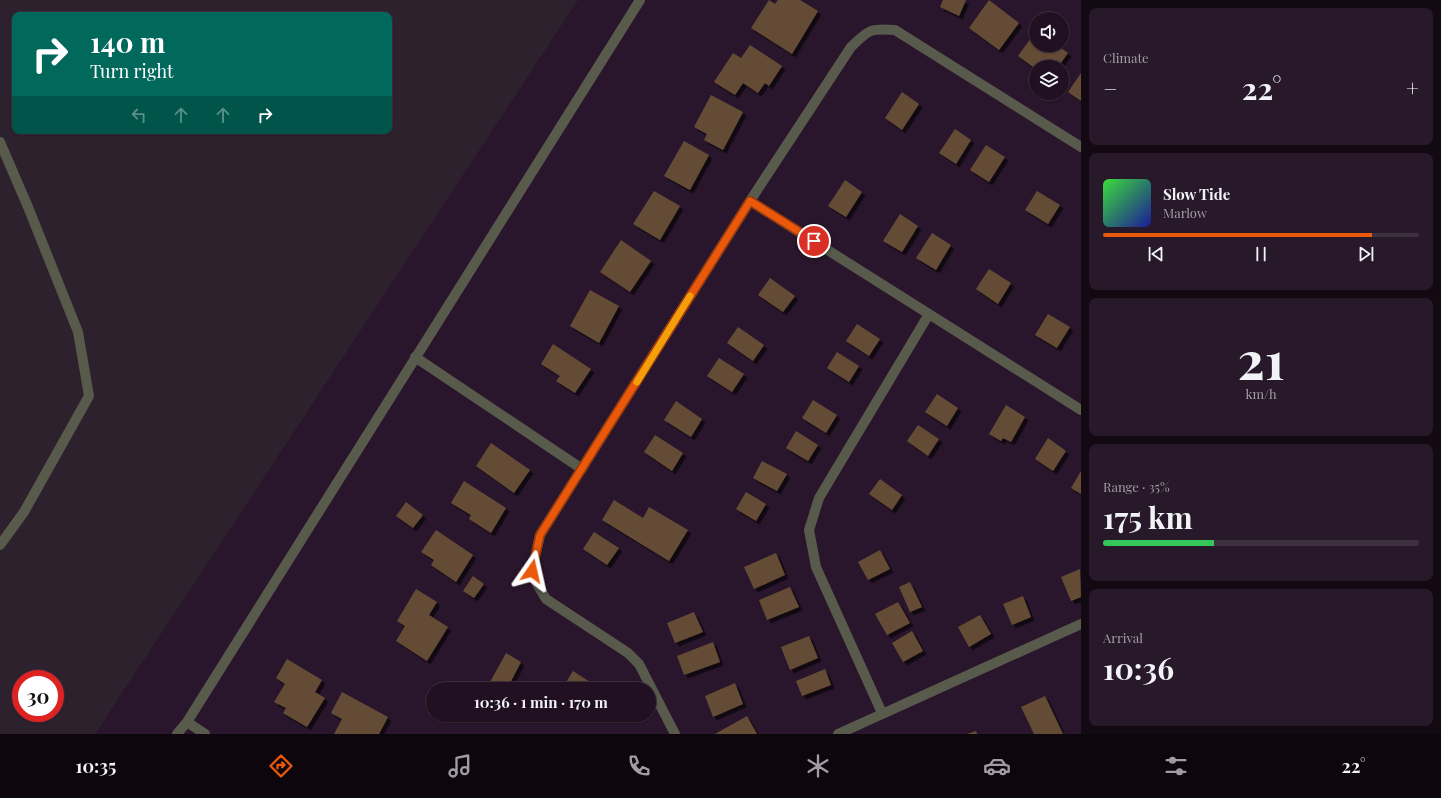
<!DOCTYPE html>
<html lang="en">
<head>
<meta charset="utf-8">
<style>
  :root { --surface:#201021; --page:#28192a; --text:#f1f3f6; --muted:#a29da5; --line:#3d303f; --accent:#ea580c }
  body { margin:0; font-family:"Playfair Display",serif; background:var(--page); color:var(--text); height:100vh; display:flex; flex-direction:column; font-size:15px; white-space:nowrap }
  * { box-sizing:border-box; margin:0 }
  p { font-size:13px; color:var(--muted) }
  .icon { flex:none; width:22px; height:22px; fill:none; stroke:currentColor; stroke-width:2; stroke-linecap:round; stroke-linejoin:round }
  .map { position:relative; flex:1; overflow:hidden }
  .drawer { display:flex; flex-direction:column; gap:8px; padding:8px; background:#120912; width:360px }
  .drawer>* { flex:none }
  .top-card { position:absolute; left:12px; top:12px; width:380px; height:122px; border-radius:8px; box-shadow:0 1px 3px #0004,0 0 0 1px var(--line); background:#00695c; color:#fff; overflow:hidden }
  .controls { position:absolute; left:1029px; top:12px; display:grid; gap:8px }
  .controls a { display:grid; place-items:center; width:40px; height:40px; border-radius:50%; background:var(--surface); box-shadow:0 1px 3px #0004,0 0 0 1px var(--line); font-size:20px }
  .speed { position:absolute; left:12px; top:670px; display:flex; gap:8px; font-size:20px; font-weight:700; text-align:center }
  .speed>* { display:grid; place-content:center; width:52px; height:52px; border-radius:50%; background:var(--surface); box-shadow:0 1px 3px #0004,0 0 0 1px var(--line); line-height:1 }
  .speed .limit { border:6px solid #d22; background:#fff; color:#111 }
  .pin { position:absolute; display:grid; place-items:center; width:34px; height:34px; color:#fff; margin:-17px; border:2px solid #fff; border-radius:50%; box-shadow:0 1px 4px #0007 }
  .me { position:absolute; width:44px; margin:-22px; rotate:11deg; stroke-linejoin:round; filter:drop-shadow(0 0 3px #0008) }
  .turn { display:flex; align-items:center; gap:14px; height:84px; padding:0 12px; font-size:18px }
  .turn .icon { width:52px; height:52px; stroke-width:2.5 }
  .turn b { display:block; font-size:28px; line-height:34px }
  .lanes { display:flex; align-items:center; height:38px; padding:0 12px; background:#0003; justify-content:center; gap:20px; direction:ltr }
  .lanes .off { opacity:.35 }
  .big { font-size:30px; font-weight:700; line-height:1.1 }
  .drawer .tile { flex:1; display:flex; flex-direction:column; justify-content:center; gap:6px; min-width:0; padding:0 14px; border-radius:8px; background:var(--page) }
  .drawer .dial { align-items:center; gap:0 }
  .dial b { font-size:52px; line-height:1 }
  .song { display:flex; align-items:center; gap:12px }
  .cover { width:48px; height:48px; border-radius:6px; background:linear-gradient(135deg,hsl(120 70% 55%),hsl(240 70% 35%)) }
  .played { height:4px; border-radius:2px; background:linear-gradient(90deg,var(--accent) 85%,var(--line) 85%) }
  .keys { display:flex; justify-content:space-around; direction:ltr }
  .heat { display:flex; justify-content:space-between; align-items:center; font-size:22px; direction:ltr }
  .charge { height:6px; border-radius:3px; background:linear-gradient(90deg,#34c759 35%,var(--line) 0) }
  .trip { position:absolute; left:426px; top:682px; width:230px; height:40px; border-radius:20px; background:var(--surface); box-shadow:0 1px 3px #0004,0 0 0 1px var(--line); font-weight:700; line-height:40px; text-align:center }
  .tab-bar { display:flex; height:64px; justify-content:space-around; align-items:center; background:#0d060d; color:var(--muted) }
  .tab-bar .icon { width:28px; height:28px }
  .tab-bar .on { color:var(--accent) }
  .tab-bar b { font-size:18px; color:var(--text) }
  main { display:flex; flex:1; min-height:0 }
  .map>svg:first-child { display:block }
  .commercial { fill:#2e212e; fill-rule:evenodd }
  .building { fill:#644c35; filter:url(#shadow) }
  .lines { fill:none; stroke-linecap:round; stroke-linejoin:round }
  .street { stroke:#585a4c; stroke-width:10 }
  .route-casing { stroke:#983908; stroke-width:10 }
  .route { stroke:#ea580c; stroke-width:7 }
  .slow { stroke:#f59e0b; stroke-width:7 }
</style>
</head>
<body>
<main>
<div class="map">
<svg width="1081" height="734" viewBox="0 0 1081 734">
  <defs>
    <filter id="shadow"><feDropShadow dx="3.5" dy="3.5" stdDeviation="0" flood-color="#0009"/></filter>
  </defs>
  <rect width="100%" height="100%" fill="#2a162c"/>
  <path class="commercial" d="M0,0H578L95,734H0ZM15,15H389V131H15ZM21,679H55V713H21Z"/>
  <path class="building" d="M769,0L775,4L778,0H800L818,11L792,54L751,28Z
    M943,0H966L959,16L940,7Z
    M989,0L1019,23L999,50L969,28Z
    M1036,31V45H1057L1068,53L1058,67H1036V69L1018,56Z
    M750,45L782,66L769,86L765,83L758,93L743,83L735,95L714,82L733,53L741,58Z
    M1081,73V101L1068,92Z
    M902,92L919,104L902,130L885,118Z
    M711,95L743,112L723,150L704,140L707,134L694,127Z
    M955,129L971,140L956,164L939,153Z
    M684,141L709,155L690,190L664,176Z
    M986,145L1005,157L989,182L970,170Z
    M845,180L862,192L846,217L828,206Z
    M654,191L680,206L660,240L633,224Z
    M1037,191L1060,205L1048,224L1025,210Z
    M900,214L918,226L902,252L883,241Z
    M932,233L951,245L936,270L916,258Z
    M621,240L651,261L630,292L600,272Z
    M989,269L1011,283L998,304L976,289Z
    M770,278L795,296L783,312L758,295Z
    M590,290L619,306L599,343L570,326Z
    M1048,314L1070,327L1057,348L1035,335Z
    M857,324L880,339L869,356L846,341Z
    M738,327L764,345L753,361L727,343Z
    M553,344L591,369L575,393L556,381L560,376L541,364Z
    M837,352L859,366L849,382L827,368Z
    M719,358L744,374L732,392L707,376Z
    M937,394L958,408L947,426L925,412Z
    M813,400L837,415L826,433L802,418Z
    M676,401L702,419L691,437L664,420Z
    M1006,405L1025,417L1011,442L1003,438L1001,441L989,434Z
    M918,425L939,439L928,456L907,441Z
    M796,431L818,445L808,461L786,448Z
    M655,435L683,453L672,471L644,452Z
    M1048,438L1066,451L1053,471L1035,459Z
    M491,443L530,470L514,493L476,466Z
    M762,461L787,474L777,491L753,478Z
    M1081,471V494L1071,488Z
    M880,479L902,495L892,510L869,494Z
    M464,481L506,508L491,533L469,519L471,515L451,503Z
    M746,492L766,504L756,521L736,509Z
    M614,500L643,518L649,507L688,530L669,561L602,520Z
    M406,502L423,515L413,528L396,516Z
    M436,530L473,555L456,582L431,565L434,560L421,552Z
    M594,532L619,548L607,565L583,549Z
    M880,550L890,569L868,580L858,562Z
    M776,553L785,575L754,589L744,567Z
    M1080,569L1081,597L1071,601L1061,577Z
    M473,576L484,584L474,598L463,591Z
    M910,582L922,607L910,612L899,587Z
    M790,587L799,607L767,620L759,600Z
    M416,589L437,602L429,615L448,627L427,661L396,641L405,626L397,621Z
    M1023,596L1031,617L1012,625L1003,604Z
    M898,602L910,623L887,635L875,614Z
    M694,612L703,632L675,643L667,623Z
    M980,615L991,634L969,647L958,627Z
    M912,631L923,651L903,662L892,643Z
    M809,636L818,658L790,670L781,647Z
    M713,642L720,662L684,675L677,656Z
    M506,653L521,662L507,689H497L489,684Z
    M287,659L322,680L315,692L325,698L307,727L283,713L286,708L274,702L285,684L276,678Z
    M825,669L831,685L802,696L796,681Z
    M573,671L590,682L586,689H562Z
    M735,683L743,704L713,717L705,696Z
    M342,692L388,717L379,734H334L342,719L331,713Z
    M1045,696L1063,734H1034L1021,707Z
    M747,716L757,734H715Z
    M976,731L977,734H967Z"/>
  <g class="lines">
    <path class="street" d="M0,142L28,207L78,332L89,396L24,512L0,545
      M750,201L1081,410
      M415,357L582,469
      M882,713L816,567L809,530L819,498L929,314
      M187,722L205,734
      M177,734L187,722L640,0
      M675,734L639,664L628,653L546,599L537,584L532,571L540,535L750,201L851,47C869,30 869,28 895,30L1081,147
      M838,734L1081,624"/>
  </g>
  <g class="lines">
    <defs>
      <path id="route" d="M532,571L540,535L750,201L814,241"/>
    </defs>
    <use href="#route" class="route-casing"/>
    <use href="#route" class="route"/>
    <path class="slow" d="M637,382L690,296"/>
  </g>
</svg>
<div class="controls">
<a><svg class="icon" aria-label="sound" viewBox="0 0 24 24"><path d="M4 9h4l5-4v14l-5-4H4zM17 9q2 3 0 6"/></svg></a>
<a><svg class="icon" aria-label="layers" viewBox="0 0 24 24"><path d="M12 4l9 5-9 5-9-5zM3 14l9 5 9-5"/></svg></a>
</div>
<div class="speed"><div class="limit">30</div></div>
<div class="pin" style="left:814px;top:241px;background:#d93025"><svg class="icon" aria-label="arrive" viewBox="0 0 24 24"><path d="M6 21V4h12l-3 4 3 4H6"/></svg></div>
<svg class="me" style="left:532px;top:571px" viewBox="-20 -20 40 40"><path d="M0-17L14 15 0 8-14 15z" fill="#ea580c" stroke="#fff" stroke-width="4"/></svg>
<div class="trip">10:36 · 1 min · 170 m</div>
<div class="top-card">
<div class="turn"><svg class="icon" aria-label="right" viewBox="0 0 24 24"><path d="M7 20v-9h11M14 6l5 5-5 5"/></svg><div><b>140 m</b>Turn right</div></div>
<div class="lanes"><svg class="icon off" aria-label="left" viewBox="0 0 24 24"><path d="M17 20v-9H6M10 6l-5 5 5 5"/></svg><svg class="icon off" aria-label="ahead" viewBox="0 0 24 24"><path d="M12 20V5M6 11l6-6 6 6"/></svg><svg class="icon off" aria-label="ahead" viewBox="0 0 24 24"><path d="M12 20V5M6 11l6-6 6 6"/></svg><svg class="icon" aria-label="right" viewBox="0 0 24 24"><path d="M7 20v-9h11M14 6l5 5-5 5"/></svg></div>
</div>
</div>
<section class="drawer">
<div class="tile"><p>Climate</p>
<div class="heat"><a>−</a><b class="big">22°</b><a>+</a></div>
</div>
<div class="tile">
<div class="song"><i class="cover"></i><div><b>Slow Tide</b><p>Marlow</p></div></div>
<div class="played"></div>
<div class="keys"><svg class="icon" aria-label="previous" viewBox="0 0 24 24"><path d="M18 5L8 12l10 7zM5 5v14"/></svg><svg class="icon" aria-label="pause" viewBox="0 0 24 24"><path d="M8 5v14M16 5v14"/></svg><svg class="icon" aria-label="next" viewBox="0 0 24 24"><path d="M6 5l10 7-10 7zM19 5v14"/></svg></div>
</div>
<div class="tile dial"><b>21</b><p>km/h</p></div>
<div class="tile"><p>Range · 35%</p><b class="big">175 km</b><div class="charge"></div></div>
<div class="tile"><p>Arrival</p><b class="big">10:36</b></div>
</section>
</main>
<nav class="tab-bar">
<b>10:35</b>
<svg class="icon on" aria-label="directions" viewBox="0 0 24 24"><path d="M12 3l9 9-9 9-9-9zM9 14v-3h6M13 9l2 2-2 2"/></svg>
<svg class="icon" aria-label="music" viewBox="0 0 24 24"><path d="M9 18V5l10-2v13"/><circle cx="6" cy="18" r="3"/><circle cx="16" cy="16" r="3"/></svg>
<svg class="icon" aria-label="phone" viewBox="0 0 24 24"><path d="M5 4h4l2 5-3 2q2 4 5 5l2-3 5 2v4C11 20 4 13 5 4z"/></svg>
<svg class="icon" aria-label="climate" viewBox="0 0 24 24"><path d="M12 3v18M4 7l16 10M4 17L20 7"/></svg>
<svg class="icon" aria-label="car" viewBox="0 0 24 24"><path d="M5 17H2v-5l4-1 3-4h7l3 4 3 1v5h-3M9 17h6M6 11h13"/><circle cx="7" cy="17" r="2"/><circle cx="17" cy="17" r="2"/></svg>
<svg class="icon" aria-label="filters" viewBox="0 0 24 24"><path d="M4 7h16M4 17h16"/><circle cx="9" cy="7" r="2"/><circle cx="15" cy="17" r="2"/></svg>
<b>22°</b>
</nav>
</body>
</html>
